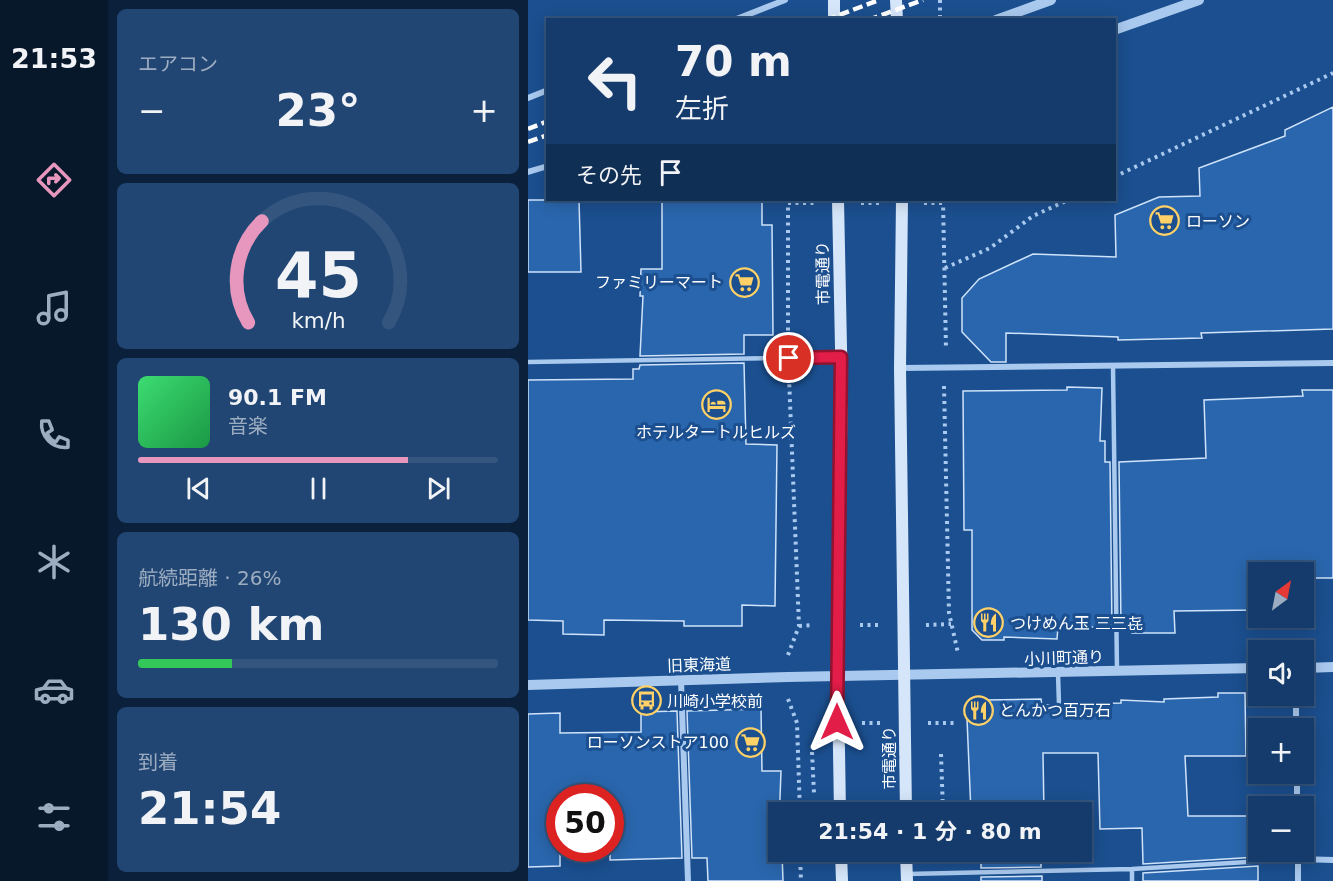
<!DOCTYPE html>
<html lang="ja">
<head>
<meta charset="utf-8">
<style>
  :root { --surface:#143b6b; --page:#214673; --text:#f1f3f6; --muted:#9dadc1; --line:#33557e; --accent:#e797bd }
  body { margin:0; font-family:"DejaVu Sans","Noto Sans JP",sans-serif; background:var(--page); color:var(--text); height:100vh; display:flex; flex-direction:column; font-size:22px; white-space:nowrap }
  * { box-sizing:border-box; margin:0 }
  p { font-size:20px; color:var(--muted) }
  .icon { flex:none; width:33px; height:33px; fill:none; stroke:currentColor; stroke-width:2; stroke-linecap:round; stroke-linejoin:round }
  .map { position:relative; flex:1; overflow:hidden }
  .drawer { display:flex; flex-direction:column; gap:9px; padding:9px; background:#0b203b; width:420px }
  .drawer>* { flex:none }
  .banner { position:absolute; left:18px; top:18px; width:570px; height:183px; border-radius:0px; box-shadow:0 3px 15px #0003,0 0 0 2px var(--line); background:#143b6b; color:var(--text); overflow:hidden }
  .needle { width:39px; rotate:32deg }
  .buttons { position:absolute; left:720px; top:562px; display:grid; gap:12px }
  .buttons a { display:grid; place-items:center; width:66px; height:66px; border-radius:0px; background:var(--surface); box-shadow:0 3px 15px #0003,0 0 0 2px var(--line); font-size:30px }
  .speed { position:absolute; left:18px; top:784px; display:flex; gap:12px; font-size:30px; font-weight:700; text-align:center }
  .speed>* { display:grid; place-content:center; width:78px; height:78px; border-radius:50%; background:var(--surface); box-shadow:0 3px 15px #0003,0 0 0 2px var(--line); line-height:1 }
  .speed .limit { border:9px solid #d22; background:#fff; color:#111 }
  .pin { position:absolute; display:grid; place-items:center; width:51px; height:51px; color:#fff; margin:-26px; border:3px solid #fff; border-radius:50%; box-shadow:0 2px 6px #0007 }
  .me { position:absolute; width:66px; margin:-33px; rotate:0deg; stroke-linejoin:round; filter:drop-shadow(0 0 4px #0008) }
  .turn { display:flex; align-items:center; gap:21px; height:126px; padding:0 30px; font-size:27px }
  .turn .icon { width:78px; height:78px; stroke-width:2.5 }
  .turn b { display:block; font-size:42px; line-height:51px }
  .then { display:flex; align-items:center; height:57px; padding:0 30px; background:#0003; gap:12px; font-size:22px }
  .big { font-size:45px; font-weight:700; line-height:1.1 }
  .drawer .card { flex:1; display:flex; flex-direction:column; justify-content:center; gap:9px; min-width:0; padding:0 21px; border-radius:9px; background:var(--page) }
  .drawer .dial { align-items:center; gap:0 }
  .dial svg { height:156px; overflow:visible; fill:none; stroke:var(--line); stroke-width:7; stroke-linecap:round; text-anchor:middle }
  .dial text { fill:var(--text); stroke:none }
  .song { display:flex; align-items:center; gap:18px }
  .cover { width:72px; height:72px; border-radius:9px; background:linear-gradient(135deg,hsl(140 70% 55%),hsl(140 70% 35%)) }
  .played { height:6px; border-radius:3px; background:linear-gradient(90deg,var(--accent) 75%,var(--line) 75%) }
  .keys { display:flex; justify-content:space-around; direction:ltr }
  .heat { display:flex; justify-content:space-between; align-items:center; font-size:33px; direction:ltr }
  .charge { height:9px; border-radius:4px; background:linear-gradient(90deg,#34c759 26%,var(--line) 0) }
  .trip { position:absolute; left:240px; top:802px; width:324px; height:60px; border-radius:0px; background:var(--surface); box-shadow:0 3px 15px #0003,0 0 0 2px var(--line); font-weight:700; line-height:60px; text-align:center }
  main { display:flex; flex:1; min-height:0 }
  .dock { display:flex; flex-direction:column; width:108px; justify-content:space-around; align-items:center; background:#08182b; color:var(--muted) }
  .dock .icon { width:42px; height:42px }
  .dock .current { color:var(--accent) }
  .dock b { font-size:27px; color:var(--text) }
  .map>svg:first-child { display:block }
  .building { fill:#2a66ad; stroke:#cfe3fa; stroke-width:1.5 }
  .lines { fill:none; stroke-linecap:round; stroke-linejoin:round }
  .path { stroke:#a9c9ee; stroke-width:4; stroke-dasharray:3 4.5; stroke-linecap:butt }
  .service { stroke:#a9c9ee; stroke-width:4.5 }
  .minor { stroke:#a9c9ee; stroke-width:6 }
  .tertiary { stroke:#a9c9ee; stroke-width:10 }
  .secondary { stroke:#d6e6fa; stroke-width:12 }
  .rail { stroke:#fff; stroke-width:4.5; stroke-dasharray:10 4.5; stroke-linecap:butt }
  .path-bridge { stroke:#a9c9ee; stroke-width:4; stroke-dasharray:3 4.5; stroke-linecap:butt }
  .route-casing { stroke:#92132f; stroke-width:15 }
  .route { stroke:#e11d48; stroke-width:10 }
  .labels { text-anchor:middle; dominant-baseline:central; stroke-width:6; stroke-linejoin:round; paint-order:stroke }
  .poi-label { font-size:16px; fill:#fff; stroke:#1b4f8f; text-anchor:start }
  .street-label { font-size:16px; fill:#fff; stroke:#1b4f8f }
</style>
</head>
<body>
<main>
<nav class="dock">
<b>21:53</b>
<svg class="icon current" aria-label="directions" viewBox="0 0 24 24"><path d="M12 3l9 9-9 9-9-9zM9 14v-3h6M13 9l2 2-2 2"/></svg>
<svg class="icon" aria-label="music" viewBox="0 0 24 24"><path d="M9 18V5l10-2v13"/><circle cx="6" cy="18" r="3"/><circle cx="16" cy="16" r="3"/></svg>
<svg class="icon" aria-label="phone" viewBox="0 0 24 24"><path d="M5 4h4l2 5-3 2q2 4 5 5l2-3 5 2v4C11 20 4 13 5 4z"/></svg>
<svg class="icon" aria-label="climate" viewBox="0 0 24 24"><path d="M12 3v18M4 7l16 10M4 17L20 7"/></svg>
<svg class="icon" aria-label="car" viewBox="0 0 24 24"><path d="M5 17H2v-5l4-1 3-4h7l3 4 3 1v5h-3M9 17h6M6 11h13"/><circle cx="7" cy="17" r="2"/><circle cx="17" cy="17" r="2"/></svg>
<svg class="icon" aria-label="filters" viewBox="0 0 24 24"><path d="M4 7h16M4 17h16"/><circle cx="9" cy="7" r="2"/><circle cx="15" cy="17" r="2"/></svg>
</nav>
<section class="drawer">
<div class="card"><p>エアコン</p>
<div class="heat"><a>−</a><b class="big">23°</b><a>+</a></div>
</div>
<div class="card dial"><svg viewBox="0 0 100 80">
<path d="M14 69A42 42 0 1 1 86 69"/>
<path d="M14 69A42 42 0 0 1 21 17" stroke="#e797bd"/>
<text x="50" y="56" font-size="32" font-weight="700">45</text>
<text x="50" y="72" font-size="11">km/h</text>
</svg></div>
<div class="card">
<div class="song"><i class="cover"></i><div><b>90.1 FM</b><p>音楽</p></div></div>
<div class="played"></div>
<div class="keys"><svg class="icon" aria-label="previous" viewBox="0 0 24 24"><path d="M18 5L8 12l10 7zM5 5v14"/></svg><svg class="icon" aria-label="pause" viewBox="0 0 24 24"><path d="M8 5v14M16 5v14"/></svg><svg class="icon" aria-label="next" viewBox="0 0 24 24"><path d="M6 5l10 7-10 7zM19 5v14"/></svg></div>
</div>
<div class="card"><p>航続距離 · 26%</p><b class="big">130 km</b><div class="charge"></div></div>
<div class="card"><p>到着</p><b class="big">21:54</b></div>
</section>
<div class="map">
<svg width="805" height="881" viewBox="0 0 805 881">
  <rect width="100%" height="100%" fill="#1b4f8f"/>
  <path class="building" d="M805,107V329L673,333L674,338L590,340V337L478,333V362H463L434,332V298L451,279L505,254L588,257L587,215L631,197L672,196L671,168L757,136V130Z
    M0,200H51L53,272H0Z
    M134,200H234V225H244L245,335H216V354L112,356L115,296H112L113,269H134Z
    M216,363L218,444L249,445L247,606L214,605V626H156V621L76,620V635L35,634V621L0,620V380L105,379V369H111L112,365Z
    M539,387L574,388L572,441H577V462H582L584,627H530L529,639L476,637V640H454L444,630V530H436L435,391L539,390Z
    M774,390H805V578H776V573H730V610L646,611L647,633H604V628L593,627L591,462L678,458L676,400L775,396Z
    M690,693H717L718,756H657L660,816H730V857L615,864L614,828L572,829L570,753H515L516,813H443L439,719L457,700L513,699L514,705H526L532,709L535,704L593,703V700L636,702V699L690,697Z
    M233,709L234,771H253L250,852H254L255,881H180L179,858H164L159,711Z
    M149,711L154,858L82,860V798H32V866L0,867V714L32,713V733L113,732V712Z
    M453,852H513V867L453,868Z
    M730,866V881H615V873Z
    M514,876V881H453V877Z"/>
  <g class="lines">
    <path class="path" d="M412,0V20
      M586,177L805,73
      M260,200V340
      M415,200L418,349
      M260,203H287
      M333,203H353
      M396,203H415
      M417,268L462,248L505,216L540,200
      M416,386L421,613L430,653
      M332,625H354
      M398,625L423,624
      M271,626L285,625
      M260,655L271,626L261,377
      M260,699L269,723L272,813
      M334,723H354
      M400,723H427
      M284,752L286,793
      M413,754L415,811
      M272,852L273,881"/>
    <path class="service" d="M0,362L312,357
      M585,367L589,670
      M530,673L531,705
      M379,874L604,869L770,859
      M604,881V869"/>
    <path class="minor" d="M206,20L257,0
      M0,98L20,90
      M0,172L20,166
      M372,368L805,363
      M153,680L160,881
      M768,696V729
      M769,774V807
      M770,852V881
      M770,859L805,860"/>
    <path class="tertiary" d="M468,20L523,0
      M586,30L671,0
      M776,668L805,667
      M0,685L260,677L730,668"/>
    <path class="secondary" d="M306,0V20
      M368,0L369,20
      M310,200L314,396L309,625L312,813
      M374,200L372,368L378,813
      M313,852L314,881
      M378,852L379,881"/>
    <path class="rail" d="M298,20L351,0
      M340,20L395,0
      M0,129L20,121
      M0,142L20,135"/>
    <path class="path-bridge" d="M353,813L415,811"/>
  </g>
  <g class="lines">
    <defs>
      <path id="route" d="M261,358L313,357L309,722"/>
    </defs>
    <use href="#route" class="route-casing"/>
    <use href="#route" class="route"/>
  </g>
  <defs>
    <symbol id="supermarket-ring" viewBox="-11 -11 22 22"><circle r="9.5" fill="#1b4f8f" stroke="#ffd166" stroke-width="1.5"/><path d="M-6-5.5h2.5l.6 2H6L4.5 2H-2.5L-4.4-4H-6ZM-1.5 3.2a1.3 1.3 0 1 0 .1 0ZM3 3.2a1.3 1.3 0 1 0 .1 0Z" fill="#ffd166"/></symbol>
    <symbol id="hotel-ring" viewBox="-11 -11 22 22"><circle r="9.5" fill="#1b4f8f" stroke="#ffd166" stroke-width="1.5"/><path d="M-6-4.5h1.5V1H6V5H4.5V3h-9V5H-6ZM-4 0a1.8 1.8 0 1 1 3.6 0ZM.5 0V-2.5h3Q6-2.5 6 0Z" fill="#ffd166"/></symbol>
    <symbol id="restaurant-ring" viewBox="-11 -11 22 22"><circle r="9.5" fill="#1b4f8f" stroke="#ffd166" stroke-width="1.5"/><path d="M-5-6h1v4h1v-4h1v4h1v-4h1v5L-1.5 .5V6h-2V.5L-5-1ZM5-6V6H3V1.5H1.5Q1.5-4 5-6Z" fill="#ffd166"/></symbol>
    <symbol id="bus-ring" viewBox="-11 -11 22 22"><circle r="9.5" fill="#1b4f8f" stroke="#ffd166" stroke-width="1.5"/><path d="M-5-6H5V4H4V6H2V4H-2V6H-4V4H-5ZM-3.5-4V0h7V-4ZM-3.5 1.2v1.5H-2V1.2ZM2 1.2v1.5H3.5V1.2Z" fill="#ffd166"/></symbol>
  </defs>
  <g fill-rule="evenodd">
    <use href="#supermarket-ring" x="620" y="204" width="33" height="33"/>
    <use href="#supermarket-ring" x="200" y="266" width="33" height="33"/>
    <use href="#hotel-ring" x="172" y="388" width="33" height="33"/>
    <use href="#restaurant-ring" x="444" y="606" width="33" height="33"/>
    <use href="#bus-ring" x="102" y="684" width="33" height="33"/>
    <use href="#restaurant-ring" x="434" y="694" width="33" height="33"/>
    <use href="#supermarket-ring" x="206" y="726" width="33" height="33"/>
  </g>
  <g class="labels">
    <g class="poi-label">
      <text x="658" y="221">ローソン</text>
      <text x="195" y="282" text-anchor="end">ファミリーマート</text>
      <text x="188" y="432" text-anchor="middle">ホテルタートルヒルズ</text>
      <text x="482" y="623">つけめん玉 三三㐂</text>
      <text x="139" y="701">川崎小学校前</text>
      <text x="471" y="710">とんかつ百万石</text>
      <text x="201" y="742" text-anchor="end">ローソンストア100</text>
    </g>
    <g class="street-label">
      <text transform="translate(295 273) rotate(-91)">市電通り</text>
      <text transform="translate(536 658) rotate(-2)">小川町通り</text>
      <text transform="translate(171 665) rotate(-2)">旧東海道</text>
      <text transform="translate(361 758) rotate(-90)">市電通り</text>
    </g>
  </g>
</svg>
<div class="buttons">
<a><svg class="needle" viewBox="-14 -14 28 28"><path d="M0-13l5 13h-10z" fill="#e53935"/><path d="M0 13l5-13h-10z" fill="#9dadc1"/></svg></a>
<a><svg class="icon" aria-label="sound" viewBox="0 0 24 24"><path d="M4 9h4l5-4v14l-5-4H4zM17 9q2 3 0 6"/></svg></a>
<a>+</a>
<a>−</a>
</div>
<div class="speed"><div class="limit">50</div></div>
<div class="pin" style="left:261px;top:358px;background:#d93025"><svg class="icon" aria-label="arrive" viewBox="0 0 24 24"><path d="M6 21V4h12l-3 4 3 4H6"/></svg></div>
<svg class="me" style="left:309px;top:722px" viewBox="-20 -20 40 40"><path d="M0-17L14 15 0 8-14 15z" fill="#e11d48" stroke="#fff" stroke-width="4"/></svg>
<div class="trip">21:54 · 1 分 · 80 m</div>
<div class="banner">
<div class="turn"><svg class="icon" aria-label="left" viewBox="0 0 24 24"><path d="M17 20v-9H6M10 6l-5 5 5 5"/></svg><div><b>70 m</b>左折</div></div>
<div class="then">その先<svg class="icon" aria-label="arrive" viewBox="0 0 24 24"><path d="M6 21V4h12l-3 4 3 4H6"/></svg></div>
</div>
</div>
</main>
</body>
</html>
